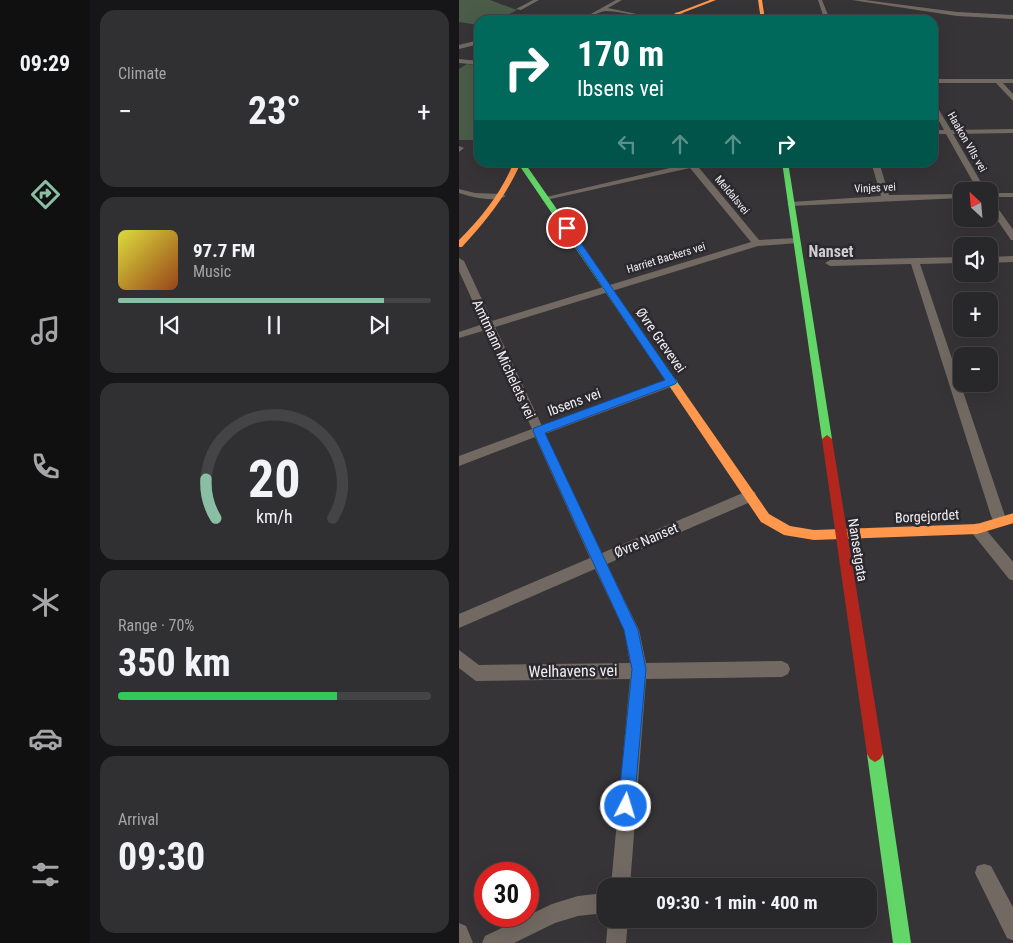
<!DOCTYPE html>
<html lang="en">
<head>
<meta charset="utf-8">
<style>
  :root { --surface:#282729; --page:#302f31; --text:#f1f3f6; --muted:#a5a5a8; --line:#444446; --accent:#8abfa5 }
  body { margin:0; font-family:"Roboto Condensed",sans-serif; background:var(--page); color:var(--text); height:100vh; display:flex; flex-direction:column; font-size:19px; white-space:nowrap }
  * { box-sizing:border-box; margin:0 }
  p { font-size:16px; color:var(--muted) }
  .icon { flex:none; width:28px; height:28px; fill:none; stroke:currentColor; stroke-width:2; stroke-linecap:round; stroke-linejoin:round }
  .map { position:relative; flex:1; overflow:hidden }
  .side { display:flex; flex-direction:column; gap:10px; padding:10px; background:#161517; width:369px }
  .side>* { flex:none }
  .guide { position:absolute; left:15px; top:15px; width:464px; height:152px; border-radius:15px; box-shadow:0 5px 20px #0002,0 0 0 1px var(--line); background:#00695c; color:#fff; overflow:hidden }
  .needle { width:32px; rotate:334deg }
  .tools { position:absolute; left:494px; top:182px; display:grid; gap:10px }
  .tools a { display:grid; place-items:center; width:45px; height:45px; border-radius:10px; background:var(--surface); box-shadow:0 5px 20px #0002,0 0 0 1px var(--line); font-size:25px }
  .speed { position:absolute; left:15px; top:862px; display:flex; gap:10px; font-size:25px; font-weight:700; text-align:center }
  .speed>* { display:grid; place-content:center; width:65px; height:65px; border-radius:50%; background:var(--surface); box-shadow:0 5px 20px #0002,0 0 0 1px var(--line); line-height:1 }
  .speed .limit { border:8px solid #d22; background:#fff; color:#111 }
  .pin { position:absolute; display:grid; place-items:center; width:42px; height:42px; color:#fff; margin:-21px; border:2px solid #fff; border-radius:50%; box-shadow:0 1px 5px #0007 }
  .me { position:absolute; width:55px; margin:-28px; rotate:5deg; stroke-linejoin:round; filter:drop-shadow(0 0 4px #0008) }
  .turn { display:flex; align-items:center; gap:18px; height:105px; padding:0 20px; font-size:22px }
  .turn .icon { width:65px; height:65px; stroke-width:2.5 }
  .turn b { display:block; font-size:35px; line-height:42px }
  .lanes { display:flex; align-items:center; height:48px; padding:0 20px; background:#0003; justify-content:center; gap:25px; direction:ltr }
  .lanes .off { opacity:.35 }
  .big { font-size:38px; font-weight:700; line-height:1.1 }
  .side .widget { flex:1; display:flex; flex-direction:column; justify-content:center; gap:8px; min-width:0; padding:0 18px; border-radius:15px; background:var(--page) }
  .side .dial { align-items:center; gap:0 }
  .dial svg { height:130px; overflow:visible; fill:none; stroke:var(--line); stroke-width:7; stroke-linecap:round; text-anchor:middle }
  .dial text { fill:var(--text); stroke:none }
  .song { display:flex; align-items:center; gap:15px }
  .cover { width:60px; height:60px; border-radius:8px; background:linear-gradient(135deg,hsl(60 70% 55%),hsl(20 70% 35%)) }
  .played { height:5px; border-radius:2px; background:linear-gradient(90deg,var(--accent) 85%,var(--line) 85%) }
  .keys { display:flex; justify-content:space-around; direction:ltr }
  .heat { display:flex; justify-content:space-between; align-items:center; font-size:28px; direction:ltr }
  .charge { height:8px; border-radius:4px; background:linear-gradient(90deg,#34c759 70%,var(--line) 0) }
  .trip { position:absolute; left:138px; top:878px; width:280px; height:50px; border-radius:15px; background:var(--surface); box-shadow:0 5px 20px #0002,0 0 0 1px var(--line); font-weight:700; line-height:50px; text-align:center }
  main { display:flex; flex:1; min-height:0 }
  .tab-bar { display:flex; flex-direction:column; width:90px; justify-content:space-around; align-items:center; background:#101010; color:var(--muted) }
  .tab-bar .icon { width:35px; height:35px }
  .tab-bar .on { color:var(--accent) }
  .tab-bar b { font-size:22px; color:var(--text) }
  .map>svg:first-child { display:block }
  .green { fill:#4b5c49 }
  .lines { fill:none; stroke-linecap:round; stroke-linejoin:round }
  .street { fill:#726a62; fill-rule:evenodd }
  .fast { fill:#63d668; fill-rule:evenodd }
  .slow { fill:#ff974d; fill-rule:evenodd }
  .jam { fill:#b3261e; fill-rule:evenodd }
  .route { fill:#1a73e8; stroke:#114b97 }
  .labels { text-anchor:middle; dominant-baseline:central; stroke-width:5; stroke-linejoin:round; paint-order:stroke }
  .far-street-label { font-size:11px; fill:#f2f0f4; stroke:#2b292e }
  .street-label { font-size:14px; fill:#f2f0f4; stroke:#2b292e }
  .far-district-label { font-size:16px; font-weight:bold; fill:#cfccd2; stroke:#2b292e }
  .near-street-label { font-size:16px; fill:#f2f0f4; stroke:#2b292e }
</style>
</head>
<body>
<main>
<nav class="tab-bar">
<b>09:29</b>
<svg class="icon on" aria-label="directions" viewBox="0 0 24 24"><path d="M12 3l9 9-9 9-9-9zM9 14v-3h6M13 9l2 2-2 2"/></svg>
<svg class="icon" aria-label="music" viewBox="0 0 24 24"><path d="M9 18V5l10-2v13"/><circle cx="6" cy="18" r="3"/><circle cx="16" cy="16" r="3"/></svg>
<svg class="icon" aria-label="phone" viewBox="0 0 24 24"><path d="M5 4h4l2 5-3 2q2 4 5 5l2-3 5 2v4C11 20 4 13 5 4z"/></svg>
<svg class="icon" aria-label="climate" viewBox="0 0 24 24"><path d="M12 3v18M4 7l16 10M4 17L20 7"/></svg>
<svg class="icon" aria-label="car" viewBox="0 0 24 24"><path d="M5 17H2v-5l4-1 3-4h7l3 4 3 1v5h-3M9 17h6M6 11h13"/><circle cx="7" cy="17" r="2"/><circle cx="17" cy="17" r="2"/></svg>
<svg class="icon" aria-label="filters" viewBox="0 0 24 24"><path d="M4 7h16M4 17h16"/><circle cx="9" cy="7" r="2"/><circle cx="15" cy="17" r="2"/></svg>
</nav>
<section class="side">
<div class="widget"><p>Climate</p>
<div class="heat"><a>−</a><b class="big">23°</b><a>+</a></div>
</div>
<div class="widget">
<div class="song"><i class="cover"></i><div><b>97.7 FM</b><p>Music</p></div></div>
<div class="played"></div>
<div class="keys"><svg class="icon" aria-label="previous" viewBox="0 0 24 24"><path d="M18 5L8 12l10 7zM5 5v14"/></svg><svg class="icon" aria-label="pause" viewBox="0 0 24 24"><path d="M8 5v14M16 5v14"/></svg><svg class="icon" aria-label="next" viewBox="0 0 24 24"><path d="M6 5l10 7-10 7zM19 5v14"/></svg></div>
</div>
<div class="widget dial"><svg viewBox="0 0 100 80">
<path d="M14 69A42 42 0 1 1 86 69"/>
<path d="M14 69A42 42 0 0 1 8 45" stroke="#8abfa5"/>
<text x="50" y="56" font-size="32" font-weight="700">20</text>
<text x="50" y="72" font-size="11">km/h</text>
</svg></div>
<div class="widget"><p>Range · 70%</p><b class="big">350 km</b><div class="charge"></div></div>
<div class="widget"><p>Arrival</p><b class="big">09:30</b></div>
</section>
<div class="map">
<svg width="555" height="943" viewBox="0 0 555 943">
  <rect width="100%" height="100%" fill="#363437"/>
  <path class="green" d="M0,0H31L58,10L39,20H20V25L0,22Z
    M8,64L20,66V140H0V69Z"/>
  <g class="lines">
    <path class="street" d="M74,0H80L62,10L57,9Z
      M157,0H163L149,8L206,20C186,20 166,11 147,11C138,11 131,20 121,20Z
      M359,0H363L369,15L426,14L431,20H425L424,18H370L371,20H365V18L325,17L364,15Z
      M393,0H406L498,12L555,15V19L498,16Z
      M217,12L226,14L307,17L304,19L226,18L215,15Z
      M20,40V44L0,49V45Z
      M0,59L20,61V65L0,63Z
      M474,79H555V83H544L555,95V102L537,83H474Z
      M474,103L477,105L492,130L555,129V133L494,134L527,191H519L487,134H474V130H485L474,110Z
      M0,146L5,148L0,152Z
      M227,162L236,163L300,240L337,238L341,241L340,243L299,246L36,327L83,426L209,379H217L219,382L217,385L86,434L143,553L286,492L291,491L296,492L297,496L296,500L148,564L180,630L187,663L323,661L329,664L331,669L329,674L323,677L187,679L171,886H152L171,679L17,681L0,668V650L20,665L171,663L165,630L136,569L0,628V614L131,558L76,437L0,466V456L73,429L27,330L0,338V332L24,324L0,271V258L5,261L33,321L292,242L231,168L87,200L83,198L228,164Z
      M412,162H420L430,195L502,194V198L332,206L328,204L332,202L422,196Z
      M0,189L16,193L43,194L47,196C36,203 12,197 0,193Z
      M530,193H555V197H530Z
      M530,200H533L555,231V240H552L530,208Z
      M555,256V262L530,263V257Z
      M502,257V263L461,264L546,516L544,520L539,522L534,520L532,516L452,264L371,266L366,263L371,260Z
      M518,523L523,525L555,563V581L550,579L513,533L511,529L513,525Z
      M525,864L532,866L555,909V941L548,938L516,873L518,866Z
      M146,893V913L119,916L96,923L55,943H23L26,936L93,904L119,896Z
      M149,919H169L167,943H147Z
      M0,923L7,926L14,943H0Z"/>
    <path class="fast" d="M58,162H65L221,386L222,388L221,390H213Z
      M323,162H329L373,439L368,443L363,439Z
      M416,746L421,749L424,754L452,943H434L408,754L411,749Z"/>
    <path class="slow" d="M251,0H257L205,20H199Z
      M299,0H303L306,20H302Z
      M55,162H62C48,195 27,221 3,247H0V240C23,217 42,193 55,162Z
      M217,384L221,386L310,514L331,526L355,530L518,524L555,513V523L518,534L355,540L325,535L302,522L213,390L212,388L213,386Z"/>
    <path class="jam" d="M368,435L373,439L424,754L421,759L416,762L411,759L408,754L363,439Z"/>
  </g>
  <path class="route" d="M108,226L111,227L218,382L216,384L86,433L179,630L187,669L175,806L173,812L167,814L161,812L159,806L173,669L165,630L74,431L75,428L206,380L104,228Z"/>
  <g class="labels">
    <g class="far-street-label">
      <text transform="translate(508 142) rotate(60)">Haakon VIIs vei</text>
      <text transform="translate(416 188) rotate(-3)">Vinjes vei</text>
      <text transform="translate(273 195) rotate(50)">Meldalsvei</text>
      <text transform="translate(207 258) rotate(-17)">Harriet Backers vei</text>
    </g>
    <g class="street-label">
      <text transform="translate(202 340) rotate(55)">Øvre Grevevei</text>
      <text transform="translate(45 359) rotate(65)">Amtmann Michelets vei</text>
      <text transform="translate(115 402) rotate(-20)">Ibsens vei</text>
      <text transform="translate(468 516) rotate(-3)">Borgejordet</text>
      <text transform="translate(187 540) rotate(-23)">Øvre Nanset</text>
      <text transform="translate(399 550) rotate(81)">Nansetgata</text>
    </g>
    <g class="far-district-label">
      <text x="372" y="251">Nanset</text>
    </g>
    <g class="near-street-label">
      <text transform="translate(114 671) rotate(-1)">Welhavens vei</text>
    </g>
  </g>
</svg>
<div class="tools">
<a><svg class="needle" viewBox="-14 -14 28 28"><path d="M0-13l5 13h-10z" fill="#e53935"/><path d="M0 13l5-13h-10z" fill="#a5a5a8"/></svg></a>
<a><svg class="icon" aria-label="sound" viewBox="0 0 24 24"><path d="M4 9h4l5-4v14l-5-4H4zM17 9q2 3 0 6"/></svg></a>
<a>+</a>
<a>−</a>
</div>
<div class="speed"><div class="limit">30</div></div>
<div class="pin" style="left:108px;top:228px;background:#d93025"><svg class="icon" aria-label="arrive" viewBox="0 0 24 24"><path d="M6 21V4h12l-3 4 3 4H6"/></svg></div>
<svg class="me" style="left:167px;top:806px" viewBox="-20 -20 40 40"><circle r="17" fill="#1a73e8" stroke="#fff" stroke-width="3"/><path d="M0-11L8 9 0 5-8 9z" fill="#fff"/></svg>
<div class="trip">09:30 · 1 min · 400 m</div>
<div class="guide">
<div class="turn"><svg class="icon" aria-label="right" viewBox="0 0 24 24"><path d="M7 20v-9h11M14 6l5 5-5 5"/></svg><div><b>170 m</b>Ibsens vei</div></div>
<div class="lanes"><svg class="icon off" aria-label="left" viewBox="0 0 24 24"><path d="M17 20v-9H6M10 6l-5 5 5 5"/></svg><svg class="icon off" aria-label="ahead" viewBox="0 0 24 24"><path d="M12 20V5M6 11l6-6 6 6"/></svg><svg class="icon off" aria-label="ahead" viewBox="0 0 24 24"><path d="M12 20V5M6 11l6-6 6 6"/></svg><svg class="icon" aria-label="right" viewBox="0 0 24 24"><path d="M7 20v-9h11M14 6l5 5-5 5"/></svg></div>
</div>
</div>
</main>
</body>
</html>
